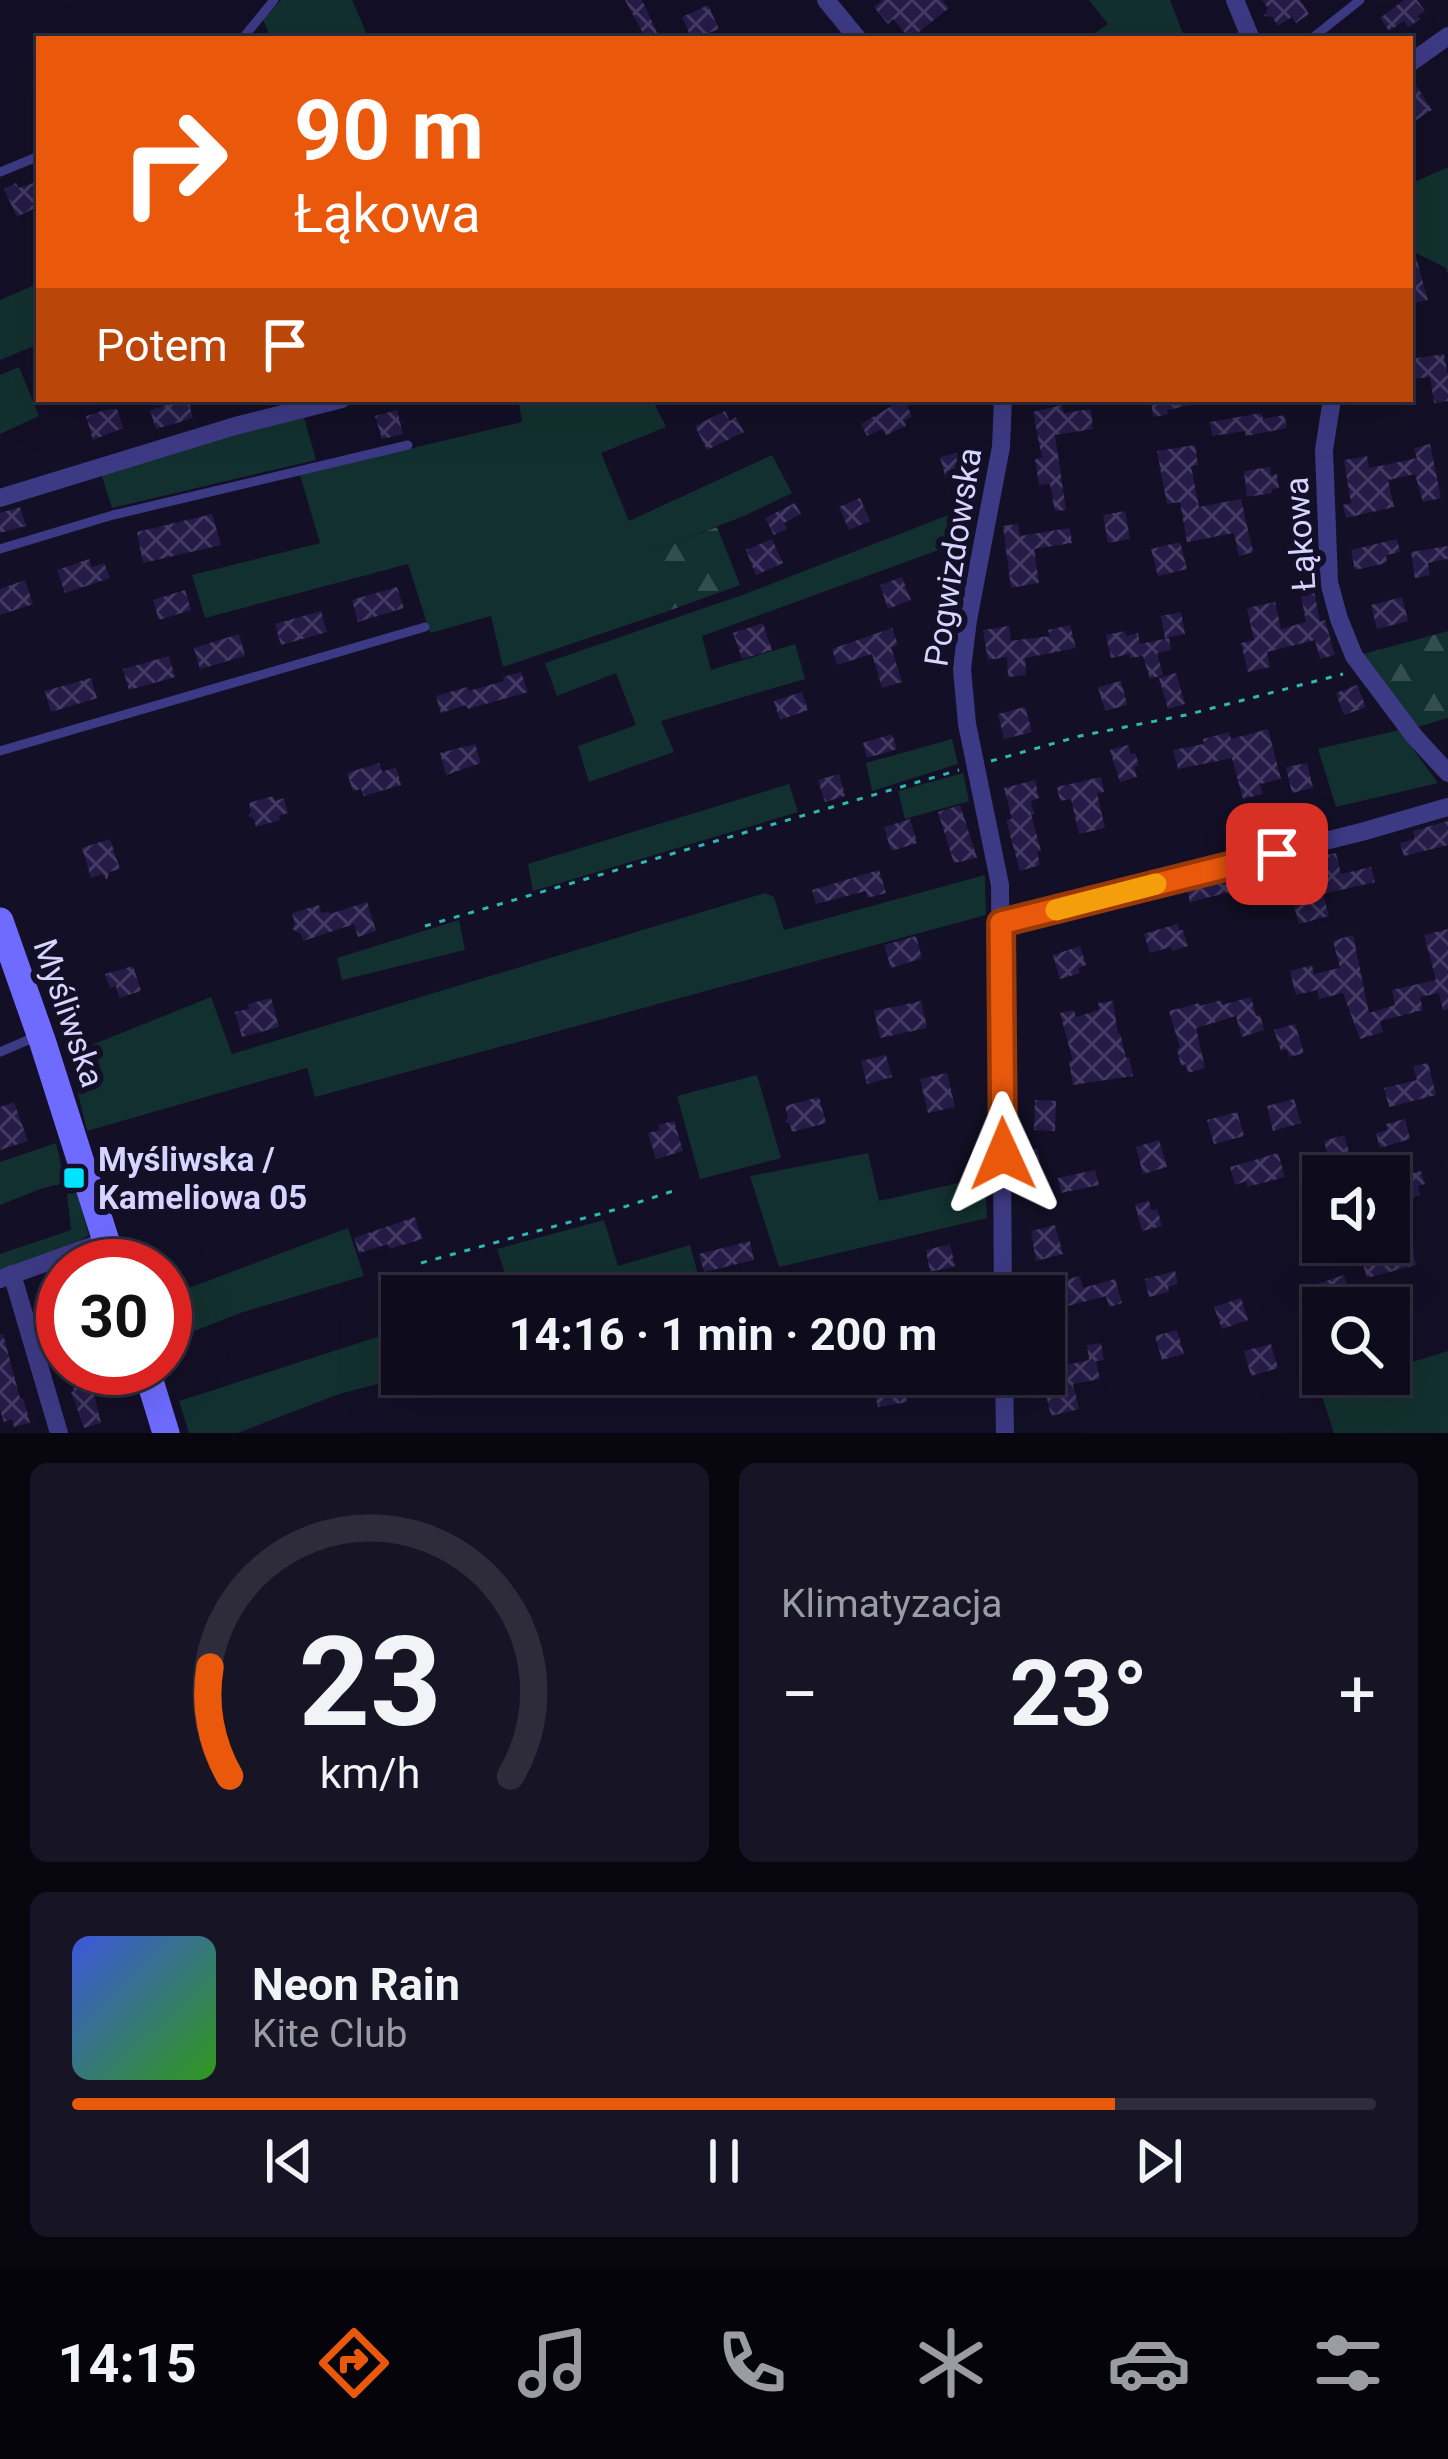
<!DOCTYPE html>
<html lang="pl">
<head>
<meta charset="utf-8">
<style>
  :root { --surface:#0e0b1c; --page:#171425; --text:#f1f3f6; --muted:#9b9ba3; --line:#2e2b3b; --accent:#ea580c }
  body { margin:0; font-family:Roboto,sans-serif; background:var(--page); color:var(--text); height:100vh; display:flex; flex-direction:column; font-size:45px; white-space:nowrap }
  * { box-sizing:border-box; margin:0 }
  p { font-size:39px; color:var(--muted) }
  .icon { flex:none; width:66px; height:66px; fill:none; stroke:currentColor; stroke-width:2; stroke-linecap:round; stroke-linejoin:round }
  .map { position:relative; height:1433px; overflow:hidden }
  .sheet { display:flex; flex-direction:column; gap:30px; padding:30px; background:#08060f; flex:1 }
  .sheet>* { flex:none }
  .hud { position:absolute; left:36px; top:36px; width:1377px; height:366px; border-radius:0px; box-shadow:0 12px 48px #0002,0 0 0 3px var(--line); background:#ea580c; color:#fff; overflow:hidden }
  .tools { position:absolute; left:1302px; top:1155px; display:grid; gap:24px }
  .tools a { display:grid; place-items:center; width:108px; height:108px; border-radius:0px; background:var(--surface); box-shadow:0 12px 48px #0002,0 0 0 3px var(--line); font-size:60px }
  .speed { position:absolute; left:36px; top:1239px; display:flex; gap:24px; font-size:60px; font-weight:700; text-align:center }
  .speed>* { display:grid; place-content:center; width:156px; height:156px; border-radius:50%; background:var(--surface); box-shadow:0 12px 48px #0002,0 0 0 3px var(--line); line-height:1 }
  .speed .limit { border:18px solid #d22; background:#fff; color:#111 }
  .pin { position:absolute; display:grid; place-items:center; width:102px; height:102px; color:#fff; margin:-51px; border-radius:24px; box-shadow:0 6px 18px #0006 }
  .me { position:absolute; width:132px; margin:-66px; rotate:359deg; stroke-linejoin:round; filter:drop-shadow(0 0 9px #0008) }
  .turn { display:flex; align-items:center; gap:42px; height:252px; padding:0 60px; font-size:54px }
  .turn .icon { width:156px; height:156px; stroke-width:2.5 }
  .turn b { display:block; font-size:84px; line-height:102px }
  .then { display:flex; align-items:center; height:114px; padding:0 60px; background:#0003; gap:24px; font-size:45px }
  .big { font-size:90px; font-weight:700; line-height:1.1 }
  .sheet .card { flex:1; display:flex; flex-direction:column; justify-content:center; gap:18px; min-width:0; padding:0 42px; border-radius:18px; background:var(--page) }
  .sheet .dial { align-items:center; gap:0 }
  .dial svg { height:312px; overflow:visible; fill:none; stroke:var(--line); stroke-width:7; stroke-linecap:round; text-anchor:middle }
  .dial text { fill:var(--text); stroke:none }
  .song { display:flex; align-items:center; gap:36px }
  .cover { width:144px; height:144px; border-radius:18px; background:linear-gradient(135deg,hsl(230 70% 55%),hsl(110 70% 35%)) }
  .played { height:12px; border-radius:6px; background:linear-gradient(90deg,var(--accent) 80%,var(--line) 80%) }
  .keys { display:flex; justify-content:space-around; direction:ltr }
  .heat { display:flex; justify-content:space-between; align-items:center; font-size:66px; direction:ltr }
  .sheet .tiles { flex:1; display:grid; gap:30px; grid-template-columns:1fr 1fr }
  .card:last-child { grid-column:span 2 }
  .trip { position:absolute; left:381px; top:1275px; width:684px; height:120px; border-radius:0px; background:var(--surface); box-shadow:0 12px 48px #0002,0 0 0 3px var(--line); font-weight:700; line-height:120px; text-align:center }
  .tabs { display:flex; height:192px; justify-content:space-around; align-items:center; background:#06040b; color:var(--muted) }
  .tabs .icon { width:84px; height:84px }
  .tabs .active { color:var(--accent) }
  .tabs b { font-size:54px; color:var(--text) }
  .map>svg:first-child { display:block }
  .grass { fill:#12302f }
  .forest { fill:url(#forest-firs) }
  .building { fill:url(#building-cross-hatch) }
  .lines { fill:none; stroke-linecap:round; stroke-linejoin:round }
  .path { stroke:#2fb8b0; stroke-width:3; stroke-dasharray:6 9; stroke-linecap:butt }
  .lane { stroke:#3d3a85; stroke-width:9 }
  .street { stroke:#3d3a85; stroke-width:18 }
  .secondary { stroke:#6f6bff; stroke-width:27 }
  .route-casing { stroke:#983908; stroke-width:30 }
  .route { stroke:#ea580c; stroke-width:21 }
  .slow { stroke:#f59e0b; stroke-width:21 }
  .poi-dot { fill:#00e5ff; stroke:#130f26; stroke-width:4.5 }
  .labels { text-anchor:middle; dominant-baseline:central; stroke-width:12; stroke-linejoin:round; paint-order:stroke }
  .street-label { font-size:33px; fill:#d9d4ff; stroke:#130f26 }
  .poi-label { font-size:33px; font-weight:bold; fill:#d9d4ff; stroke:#130f26; text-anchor:start }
</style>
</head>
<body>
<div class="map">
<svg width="1448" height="1433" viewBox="0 0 1448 1433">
  <defs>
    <pattern id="forest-firs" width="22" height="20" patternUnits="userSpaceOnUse" patternTransform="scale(3)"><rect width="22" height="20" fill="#12302f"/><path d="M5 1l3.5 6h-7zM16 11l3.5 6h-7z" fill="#344d4e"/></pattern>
    <pattern id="building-cross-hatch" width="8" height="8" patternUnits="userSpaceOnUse" patternTransform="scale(3)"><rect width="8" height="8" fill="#241b47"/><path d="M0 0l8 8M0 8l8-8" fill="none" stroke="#433b63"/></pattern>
  </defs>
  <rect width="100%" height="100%" fill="#130f26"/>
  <path class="grass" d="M281,0H352L369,39H271L263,20Z
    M1089,0H1170L1185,39H1086L1108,24Z
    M1448,167V274L1446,268L1410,250V184Z
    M39,283V344L0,360V300Z
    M19,367L39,416L0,434V375Z
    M532,399H652L666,427L601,453L629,521L772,455L792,493L744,516L645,554L668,611L503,667L491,616L430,633L408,564L205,618L192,575L320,543L300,475L522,422L519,404Z
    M303,414L316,460L112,508L100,470Z
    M969,507L966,540L702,636L711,670L795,644L805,679L661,721L674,752L589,782L578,746L636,725L616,673L557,696L545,663L745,594Z
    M1399,730L1438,783L1336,807L1318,749Z
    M952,739L958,764L872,791L866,763Z
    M963,773L969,801L905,819L898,791Z
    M789,784L798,812L533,891L528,864Z
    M985,875L986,915L315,1097L307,1068L87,1131L69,1054L211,997L232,1054L765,893L774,897L784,930Z
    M459,920L465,950L342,980L337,958Z
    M757,1075L781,1158L700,1179L677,1096Z
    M56,1143L65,1183L43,1188L0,1205V1162Z
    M868,1153L879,1201L985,1177L987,1218L779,1267L750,1176Z
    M77,1193L89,1235L73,1245L0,1271V1254L71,1230L67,1194Z
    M604,1220L618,1266L690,1245L704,1296H508L512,1294L497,1249Z
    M348,1228L364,1276L240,1313L165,1343V1297Z
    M402,1329V1374H416L339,1394L238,1433H189L179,1401Z
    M1448,1351V1433H1334L1320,1390L1372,1374H1389V1369Z"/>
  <path class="forest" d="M717,527L740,585L668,611L644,554Z
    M1448,631V718L1417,727L1360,655Z"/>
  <path class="building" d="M625,0H642L660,39H646Z
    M882,0H942L949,8L910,39L893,19L888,24L874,7Z
    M1262,0H1300L1309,14L1296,23L1292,17L1278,26L1272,17L1264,16L1268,8Z
    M1404,0H1417L1425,11L1418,16L1420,19L1408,28L1404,21L1389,31L1380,18Z
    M708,5L719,29L692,39L682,17Z
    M1410,76L1432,110L1410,124Z
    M39,181V206L17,217L4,189L16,183L18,188Z
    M1410,250H1414L1428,300L1410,304Z
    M1444,354L1448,377V401L1434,403L1430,377L1410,379V359Z
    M164,399H188L193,418L156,429L150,410L166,405Z
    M904,399L912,417L904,421L906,426L886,435L882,429L867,436L861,424Z
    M1151,399H1191L1192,405L1167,410L1168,414L1153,417Z
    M1062,405L1064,413L1091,409L1093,429L1055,435L1066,510L1055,511L1050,484L1039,485L1035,459L1042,458L1033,412Z
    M109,409H117L123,428L93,440L86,416Z
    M397,410L403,434L382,439L375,416Z
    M725,411L730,421L736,417L744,432L707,450L695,426Z
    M1261,413L1263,419L1284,415L1287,428L1246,436L1245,431L1212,436L1210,422Z
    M1430,444L1441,498L1423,502L1415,474L1388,480L1394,507L1346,518L1343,505L1351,503L1344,460L1367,456L1369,468L1385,465L1417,458L1414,448Z
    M1195,445L1198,465L1191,466L1199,507L1241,499L1253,552L1239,556L1234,533L1187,542L1180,502L1167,504L1157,451Z
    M966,451L971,473L946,479L940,457Z
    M1270,467L1271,475L1277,474L1279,488L1272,489V493L1247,497L1244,471Z
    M860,498L870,521L849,530L839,507Z
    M795,503L801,514L784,523L787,529L774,535L765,518Z
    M20,507L26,526L0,533V513Z
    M1125,511L1130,539L1108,543L1103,515Z
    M212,514L221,545L143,563L137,532Z
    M1018,524L1020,536L1070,528L1072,543L1034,549L1039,583L1011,588L1003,526Z
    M772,539L783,563L756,575L746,550Z
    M1397,539L1400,552L1386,555L1387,562L1382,564L1355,570L1351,550Z
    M1180,542L1187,569L1158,576L1151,549Z
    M1448,546V559L1428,563L1430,575L1415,578L1411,552Z
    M89,559L92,567L104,563L110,578L65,593L57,570Z
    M902,577L911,600L888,609L880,585Z
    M25,580L33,604L0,615V589Z
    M1313,586L1320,622L1325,620L1335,655L1320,659L1315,640L1267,652L1270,667L1248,672L1241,643L1254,640L1247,608L1275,602L1281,629L1306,622L1300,590Z
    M397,587L404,608L358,622L352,600Z
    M185,590L191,610L159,620L153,600Z
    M1402,597L1408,621L1377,629L1371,605Z
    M321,611L327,632L281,645L275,624Z
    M1181,612L1185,634L1165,638L1161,616Z
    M763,623L772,650L742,659L733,633Z
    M1070,625L1076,648L1025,658L1026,675L1008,677L1007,657L988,660L983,630L1009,626L1011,641L1050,636L1048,630Z
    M892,628L898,645L891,647L902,682L882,688L872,654L837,665L832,649Z
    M1125,631L1126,636L1138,633L1140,644L1169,638L1171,650L1157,653L1163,675L1150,679L1143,656L1130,658V654L1111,658L1106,635Z
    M239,634L245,656L200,669L194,648Z
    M169,656L175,677L129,690L123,669Z
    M521,672L528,692L468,709L466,705L441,713L436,696L467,687L469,691L504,681L503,677Z
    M1176,673L1185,704L1168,709L1159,678Z
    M91,678L97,698L51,712L45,691Z
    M1121,681L1127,705L1105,711L1098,687Z
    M1357,685L1366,707L1344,715L1336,693Z
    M802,692L808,710L780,720L774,701Z
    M1025,707L1032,732L1004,739L998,714Z
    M1268,729L1281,779L1260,784L1263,794L1243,799L1232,758L1178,769L1173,750L1204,744L1203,739L1229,732L1231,739Z
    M892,734L897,749L867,758L863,743Z
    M475,744L481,763L446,775L440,753Z
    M1128,745L1131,754L1135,753L1139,765L1134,767L1137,777L1120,782L1110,750Z
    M379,763L382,772L396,767L401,785L364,796L361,789L353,791L347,773Z
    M1307,763L1313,788L1292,793L1286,767Z
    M839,774L845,796L825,802L818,780Z
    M1101,777L1104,792L1097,793L1105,828L1079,834L1071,799L1060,801L1057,787Z
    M1035,780L1039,798L1031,801L1034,814H1031L1041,851L1037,852L1040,865L1020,871L1006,820L1012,819L1004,788Z
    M273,796L275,801L284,798L288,813L279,816L280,820L256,827L254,819L248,816L251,811L249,803Z
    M960,805L977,858L954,863L938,812Z
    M1310,814L1311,821L1316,820L1318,829L1289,836L1285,820Z
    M910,819L917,843L891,851L884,827Z
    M1448,821V845L1404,856L1400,843L1415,839L1413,831Z
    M110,839L120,869L109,872L107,880L102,874L91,878L82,848Z
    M1336,853L1341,874L1371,867L1375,882L1323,894L1329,916L1299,924L1292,899L1318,892L1309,859Z
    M1271,869L1274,881L1190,902L1187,890Z
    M879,870L886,893L867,898L866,891L816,904L812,890Z
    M367,902L376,931L358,937L354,924L303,941L301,934L292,929L295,923L292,913L319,905L321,913L329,911L330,914Z
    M1177,924L1180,931L1183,930L1188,946L1172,951L1171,947L1150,953L1144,934Z
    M1448,929V1009L1443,1010L1439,993L1420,997L1423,1010L1380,1021L1383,1032L1360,1039L1343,993L1319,999L1317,990L1296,995L1290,971L1312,965L1314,974L1340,968L1333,941L1353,935L1369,1013L1395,1005L1392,990L1436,980L1424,935Z
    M916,936L922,958L891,968L884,945Z
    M1080,946L1086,965L1078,968L1080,973L1060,979L1053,955Z
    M133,966L141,991L119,998L116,986L110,988L105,974Z
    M1251,997L1256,1016L1260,1015L1264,1030L1242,1037L1236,1016L1196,1028L1205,1068L1188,1073L1186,1064L1181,1066L1177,1049L1180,1048L1169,1011L1199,1003L1200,1006L1221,1000L1222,1005Z
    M271,998L279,1027L242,1037L235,1012L249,1009L248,1004Z
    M921,1001L927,1028L880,1038L874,1011Z
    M1113,1001L1118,1034L1120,1033L1126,1058H1129L1133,1076L1073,1085L1069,1061H1073L1060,1013L1074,1010L1076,1017L1099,1010L1098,1003Z
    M1295,1024L1304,1053L1289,1057L1287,1049L1281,1051L1274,1030Z
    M886,1055L892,1077L867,1084L861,1061Z
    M1428,1063L1436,1095L1389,1107L1384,1088L1417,1080L1413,1066Z
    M947,1073L955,1107L928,1113L920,1079Z
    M819,1097L826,1123L792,1132L790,1124L786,1121L788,1117L785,1106Z
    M1294,1099L1301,1123L1273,1131L1267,1106Z
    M1035,1100L1056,1101L1055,1131L1034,1130Z
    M14,1102L28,1141L0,1150V1107Z
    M1237,1112L1244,1136L1214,1144L1207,1120Z
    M1405,1119L1410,1139L1380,1148L1376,1133L1387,1130L1386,1124Z
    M674,1121L683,1151L656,1159L648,1133L660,1130L658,1125Z
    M1344,1135L1355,1171L1339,1176H1303V1173L1330,1164L1324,1141Z
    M1159,1140L1167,1167L1143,1174L1136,1147Z
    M1038,1149L1042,1182L1022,1185L1018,1153Z
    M1278,1153L1285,1177L1247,1187L1246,1181L1235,1185L1230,1167Z
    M1095,1170L1099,1185L1061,1193L1058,1178Z
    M1421,1171L1425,1184L1418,1186L1420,1195L1398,1201L1392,1179Z
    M1149,1201L1151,1210L1157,1209L1162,1226L1142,1231L1135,1204Z
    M415,1217L422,1239L390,1249L388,1244L359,1253L354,1238Z
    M1055,1225L1063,1254L1036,1261L1031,1231Z
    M750,1241L754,1260L704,1272L699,1254Z
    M950,1244L955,1266L930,1272L926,1250Z
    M1413,1250L1416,1265L1367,1278L1363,1264Z
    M471,1271L478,1294L439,1296L435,1283Z
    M1175,1271L1178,1284L1168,1287L1169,1292L1149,1297L1145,1279Z
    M939,1275L944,1296H918L915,1280Z
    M1344,1275L1355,1308H1325L1317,1284Z
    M1080,1276L1083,1288L1115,1279L1122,1303L1109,1307L1106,1296L1060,1308L1053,1283Z
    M1241,1298L1248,1320L1222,1329L1214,1307Z
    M1177,1330L1184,1354L1162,1360L1155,1336Z
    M0,1334H3L20,1398H23L30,1423L14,1427L12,1419L4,1422L0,1409Z
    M1101,1343L1104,1360L1096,1361L1100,1379L1073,1384L1079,1409L1051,1416L1044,1386L1032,1388L1030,1374H1044V1360L1056,1358L1057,1367L1089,1360L1087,1345Z
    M1271,1344L1278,1368L1251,1376L1244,1351Z
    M87,1385L93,1390L101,1423L84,1428L71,1392L74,1391L73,1388Z
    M904,1385L907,1402L878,1407L874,1391Z"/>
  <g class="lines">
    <path class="path" d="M991,761L1080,736L1186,715L1343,674
      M425,926L959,770
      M421,1263L621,1208L676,1190"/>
    <path class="lane" d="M242,39L274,0
      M1311,39L1360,0
      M0,172L39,156
      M0,549L113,515L408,445
      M0,751L425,627
      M0,1052L35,1037"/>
    <path class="street" d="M826,0L858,39
      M1235,0L1251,39
      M1410,63L1448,36
      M1003,399L1001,447L968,620L962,669L967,724L1000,885L1003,1296
      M1332,399L1324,450L1329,582L1339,619L1354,656L1414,736L1448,773
      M0,498L235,426L342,399
      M1001,923L1365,831L1448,807
      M12,1274L59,1433
      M0,1279L106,1241
      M1004,1374L1005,1433"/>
    <path class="secondary" d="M0,921L43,1043L114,1266
      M146,1368L166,1433"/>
  </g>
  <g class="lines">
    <defs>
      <path id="route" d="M1003,1154L1001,923L1277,854"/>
    </defs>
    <use href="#route" class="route-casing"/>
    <use href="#route" class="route"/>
    <path class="slow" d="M1056,910L1156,884"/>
  </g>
  <rect class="poi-dot" x="62" y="1166" width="24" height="24" rx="6"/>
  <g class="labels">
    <g class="street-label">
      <text transform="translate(1300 534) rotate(-94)">Łąkowa</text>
      <text transform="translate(953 557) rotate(-81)">Pogwizdowska</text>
      <text transform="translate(69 1013) rotate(71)">Myśliwska</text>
    </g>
    <g class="poi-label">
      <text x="98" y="1159">Myśliwska /<tspan x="98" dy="38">Kameliowa 05</tspan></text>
    </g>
  </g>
</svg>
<div class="tools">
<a><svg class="icon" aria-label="sound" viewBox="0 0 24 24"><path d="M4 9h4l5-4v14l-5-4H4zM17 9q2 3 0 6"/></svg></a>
<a><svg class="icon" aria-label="search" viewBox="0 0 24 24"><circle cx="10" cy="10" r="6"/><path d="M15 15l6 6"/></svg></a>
</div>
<div class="speed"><div class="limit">30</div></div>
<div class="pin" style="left:1277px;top:854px;background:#d93025"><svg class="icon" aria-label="arrive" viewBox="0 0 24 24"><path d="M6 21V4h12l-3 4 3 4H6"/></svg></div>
<svg class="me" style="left:1003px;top:1154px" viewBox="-20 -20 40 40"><path d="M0-17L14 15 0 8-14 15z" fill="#ea580c" stroke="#fff" stroke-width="4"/></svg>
<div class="trip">14:16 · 1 min · 200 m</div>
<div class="hud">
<div class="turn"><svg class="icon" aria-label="right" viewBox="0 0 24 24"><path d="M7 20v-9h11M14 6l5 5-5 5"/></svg><div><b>90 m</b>Łąkowa</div></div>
<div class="then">Potem<svg class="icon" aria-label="arrive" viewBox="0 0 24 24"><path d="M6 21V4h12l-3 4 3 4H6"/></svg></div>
</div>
</div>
<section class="sheet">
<div class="tiles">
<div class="card dial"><svg viewBox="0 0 100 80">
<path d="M14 69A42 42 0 1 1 86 69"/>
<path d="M14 69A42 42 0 0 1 9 41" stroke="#ea580c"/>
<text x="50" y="56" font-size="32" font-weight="700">23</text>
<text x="50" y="72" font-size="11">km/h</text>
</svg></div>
<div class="card"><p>Klimatyzacja</p>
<div class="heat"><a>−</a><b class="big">23°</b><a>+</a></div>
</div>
<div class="card">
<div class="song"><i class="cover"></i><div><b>Neon Rain</b><p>Kite Club</p></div></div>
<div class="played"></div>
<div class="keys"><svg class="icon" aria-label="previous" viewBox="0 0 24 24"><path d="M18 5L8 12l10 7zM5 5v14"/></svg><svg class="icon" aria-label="pause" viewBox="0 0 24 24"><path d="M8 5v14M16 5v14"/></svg><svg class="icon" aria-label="next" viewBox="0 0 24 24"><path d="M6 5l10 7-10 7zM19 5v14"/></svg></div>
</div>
</div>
</section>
<nav class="tabs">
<b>14:15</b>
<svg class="icon active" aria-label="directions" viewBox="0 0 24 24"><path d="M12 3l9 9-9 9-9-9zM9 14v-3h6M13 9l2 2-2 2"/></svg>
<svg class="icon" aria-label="music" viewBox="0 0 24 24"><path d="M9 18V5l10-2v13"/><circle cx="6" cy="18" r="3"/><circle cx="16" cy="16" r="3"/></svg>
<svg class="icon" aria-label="phone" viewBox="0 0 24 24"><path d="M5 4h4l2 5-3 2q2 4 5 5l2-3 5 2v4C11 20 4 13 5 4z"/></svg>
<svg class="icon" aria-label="climate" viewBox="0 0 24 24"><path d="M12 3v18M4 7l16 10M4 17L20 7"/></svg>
<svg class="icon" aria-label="car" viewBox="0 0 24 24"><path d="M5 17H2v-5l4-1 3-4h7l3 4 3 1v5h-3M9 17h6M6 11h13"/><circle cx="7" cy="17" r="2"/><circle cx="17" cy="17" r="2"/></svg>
<svg class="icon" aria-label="filters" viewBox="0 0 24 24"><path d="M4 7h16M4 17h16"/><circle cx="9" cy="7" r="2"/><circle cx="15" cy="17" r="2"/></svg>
</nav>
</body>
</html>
